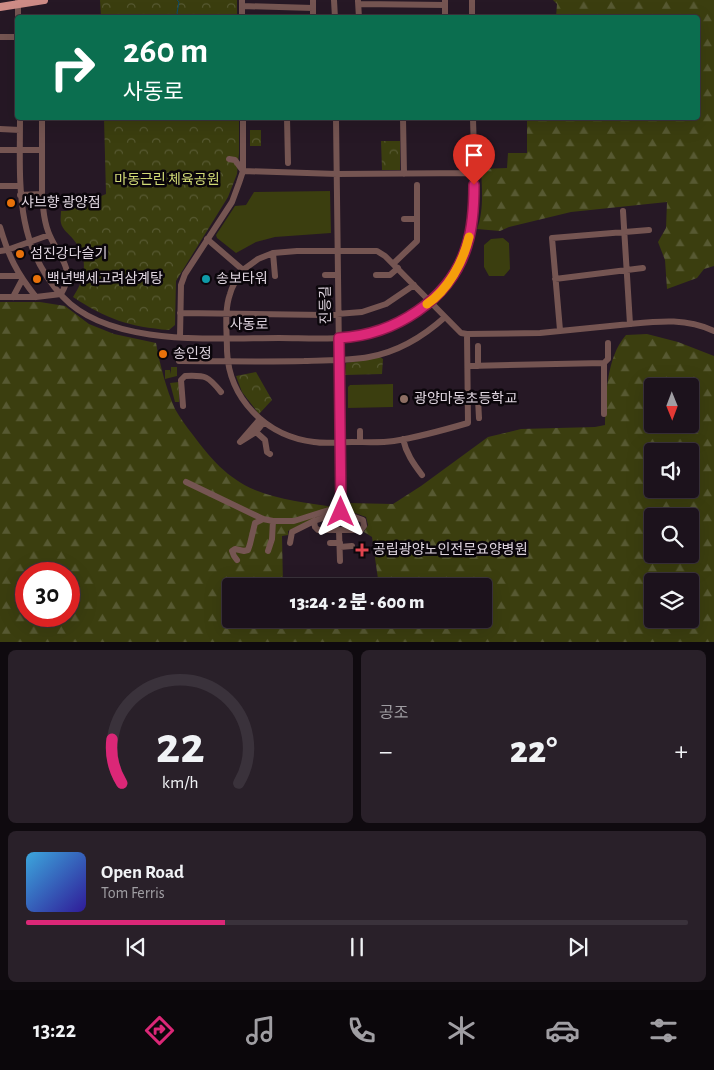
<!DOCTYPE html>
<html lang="ko">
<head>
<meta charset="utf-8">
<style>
  :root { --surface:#1c121c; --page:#292029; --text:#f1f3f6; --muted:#a09ea3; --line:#3a323b; --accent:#db2777 }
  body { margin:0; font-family:"Alegreya Sans","Noto Sans KR",sans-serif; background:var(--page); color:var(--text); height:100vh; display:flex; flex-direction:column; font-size:19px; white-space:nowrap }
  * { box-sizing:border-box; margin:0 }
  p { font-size:16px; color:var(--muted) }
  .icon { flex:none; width:28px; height:28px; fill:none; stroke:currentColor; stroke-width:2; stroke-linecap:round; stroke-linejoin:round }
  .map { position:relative; height:642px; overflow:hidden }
  .panel { display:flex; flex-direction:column; gap:8px; padding:8px; background:#0f0a0f; flex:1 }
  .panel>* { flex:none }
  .banner { position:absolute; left:15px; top:15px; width:685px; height:105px; border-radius:5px; box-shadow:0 5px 20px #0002,0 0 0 1px var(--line); background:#0b6e4f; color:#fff; overflow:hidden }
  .needle { width:32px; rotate:179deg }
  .fabs { position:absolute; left:644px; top:378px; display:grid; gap:10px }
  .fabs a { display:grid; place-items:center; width:55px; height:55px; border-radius:5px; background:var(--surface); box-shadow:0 5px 20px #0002,0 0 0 1px var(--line); font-size:25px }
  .speed { position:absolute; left:15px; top:562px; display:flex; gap:10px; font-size:25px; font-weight:700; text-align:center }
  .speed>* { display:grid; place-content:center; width:65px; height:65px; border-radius:50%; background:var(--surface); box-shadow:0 5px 20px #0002,0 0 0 1px var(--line); line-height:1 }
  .speed .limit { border:8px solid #d22; background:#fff; color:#111 }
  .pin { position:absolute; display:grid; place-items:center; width:42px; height:42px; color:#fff; margin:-51px -21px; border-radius:50% 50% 50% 0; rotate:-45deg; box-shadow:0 0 5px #0007 }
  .pin .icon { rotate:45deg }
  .me { position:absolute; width:55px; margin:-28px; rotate:0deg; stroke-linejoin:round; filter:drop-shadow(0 0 4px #0008) }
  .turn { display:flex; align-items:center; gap:18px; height:105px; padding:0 25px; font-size:22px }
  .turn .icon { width:65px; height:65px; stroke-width:2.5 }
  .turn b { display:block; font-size:35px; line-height:42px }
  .big { font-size:38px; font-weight:800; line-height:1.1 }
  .panel .card { flex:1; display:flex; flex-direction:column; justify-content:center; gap:8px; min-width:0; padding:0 18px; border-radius:8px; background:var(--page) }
  .panel .dial { align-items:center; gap:0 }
  .dial svg { height:130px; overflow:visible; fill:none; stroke:var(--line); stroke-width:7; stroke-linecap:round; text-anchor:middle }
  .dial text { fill:var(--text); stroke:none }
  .song { display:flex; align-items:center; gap:15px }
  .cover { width:60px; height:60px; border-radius:8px; background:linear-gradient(135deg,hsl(200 70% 55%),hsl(250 70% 35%)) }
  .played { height:5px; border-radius:2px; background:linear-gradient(90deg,var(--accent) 30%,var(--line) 30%) }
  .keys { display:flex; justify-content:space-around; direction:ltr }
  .heat { display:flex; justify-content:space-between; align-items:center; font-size:28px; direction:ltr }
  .panel .tiles { flex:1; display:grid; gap:8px; grid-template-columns:1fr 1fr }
  .card:last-child { grid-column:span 2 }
  .trip { position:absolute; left:222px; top:578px; width:270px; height:50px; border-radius:5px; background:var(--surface); box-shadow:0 5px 20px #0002,0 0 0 1px var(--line); font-weight:800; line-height:50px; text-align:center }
  .tabs { display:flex; height:80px; justify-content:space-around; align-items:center; background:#0b070b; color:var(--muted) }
  .tabs .icon { width:35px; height:35px }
  .tabs .on { color:var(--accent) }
  .tabs b { font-size:22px; color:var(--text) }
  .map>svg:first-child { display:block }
  .green { fill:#3b3e0f }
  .forest { fill:url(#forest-firs); fill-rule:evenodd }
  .park { fill:url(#park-crowns) }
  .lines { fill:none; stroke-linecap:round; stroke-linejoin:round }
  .stream { stroke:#0d4b68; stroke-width:1 }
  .minor { stroke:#755552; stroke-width:6 }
  .major { stroke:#cd8b86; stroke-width:8 }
  .route-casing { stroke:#8e194d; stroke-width:12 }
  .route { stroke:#db2777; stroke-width:9 }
  .slow { stroke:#f59e0b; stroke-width:9 }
  .food-dot { fill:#e8710a; stroke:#0b060b; stroke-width:2 }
  .culture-dot { fill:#0f9aa8; stroke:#0b060b; stroke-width:2 }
  .education-dot { fill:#8d6e63; stroke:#0b060b; stroke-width:2 }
  .health-dot { fill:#e0444e; stroke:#0b060b; stroke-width:2 }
  .labels { text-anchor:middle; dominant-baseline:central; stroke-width:5; stroke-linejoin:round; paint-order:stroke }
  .park-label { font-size:14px; fill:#d2db76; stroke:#0b060b }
  .poi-label { font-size:14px; fill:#dfd5df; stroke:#0b060b; text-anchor:start }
  .street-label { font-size:14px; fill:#dfd5df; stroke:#0b060b }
</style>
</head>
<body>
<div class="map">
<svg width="714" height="643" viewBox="0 0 714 643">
  <defs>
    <pattern id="forest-firs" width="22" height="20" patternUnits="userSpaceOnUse" patternTransform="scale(1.25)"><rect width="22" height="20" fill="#3b3e0f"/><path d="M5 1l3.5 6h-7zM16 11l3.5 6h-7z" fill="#575932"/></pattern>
    <pattern id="park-crowns" width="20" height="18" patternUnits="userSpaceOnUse" patternTransform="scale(1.25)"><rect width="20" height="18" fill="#3b3e0f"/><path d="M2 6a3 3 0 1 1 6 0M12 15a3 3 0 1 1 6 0" fill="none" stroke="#575932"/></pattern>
  </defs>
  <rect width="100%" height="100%" fill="#261825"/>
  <path class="green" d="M330,191L331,233L275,237L256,242L236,253L217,238L216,235L235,206L246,205L254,192Z
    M503,238L509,243L510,269L504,276H489L484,267V245L491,239Z
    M171,367H177V376L165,379V370H170L171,374Z
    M393,384V407L348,408V387L350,385Z"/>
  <path class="forest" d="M553,0H714V266L704,269L697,278L667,289L665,260L658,242L666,228L667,202L571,212L509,227L500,231L477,229C484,211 482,189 481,169L507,168L508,153H527V118H698V18L556,17L557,4Z
    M0,302H40L65,306L89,324L114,334L156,343C160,365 166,388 175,409C180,418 186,426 193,435C210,458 227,478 255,490C280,500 307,503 334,507V509L288,531V535L282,536L283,586H287H231V619H484V586H379L372,537L364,532L368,525L366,517L346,510L347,503L393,504L421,486L488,437L521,429L595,427L605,425C606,396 606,358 626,335L647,334L678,342L714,356V642H0ZM652,386H690V424H652ZM652,451H690V489H652ZM652,516H690V554H652ZM26,574H69V616H26ZM652,581H690V619H652Z"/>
  <path class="park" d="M100,0H237V17H101Z
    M104,118H239V153L237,174L228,197L176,281L175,325L169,330C130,327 106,319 73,297C86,278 89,257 73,239C69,234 62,229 61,223C60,219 61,215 61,211H66L106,194Z
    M250,130H261V146H250Z
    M381,141H400V170H382Z
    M380,357L383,359L382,374L345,375L346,363Z
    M256,372L272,400L259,414L242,392L236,376Z
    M179,382V402H175L170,383Z"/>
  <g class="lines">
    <path class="stream" d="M177,0L179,2L177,13L179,18"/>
    <path class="minor" d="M18,0V18
      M242,0V18
      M313,0V18
      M334,0L335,18
      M445,0V18
      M472,0V18
      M358,1L359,18
      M359,4L445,5
      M242,6L313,8
      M0,37H18
      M20,118C20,183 14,245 63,297C110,347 215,338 279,338C309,338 341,341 371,333C402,325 431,305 450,280C483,235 474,170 473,118
      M287,118L288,163
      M336,118L341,512
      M403,118L404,174
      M0,129L20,130
      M0,150H42V118
      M229,159L235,160L243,171L337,174L474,173
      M0,186H20
      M42,194C43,208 44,223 50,236C60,259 76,269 61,294
      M20,195L42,194V150
      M404,219H417
      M0,227C9,257 16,272 36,297
      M207,239L243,270C238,277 232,285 230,294C224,311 227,332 227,351C229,399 266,436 314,442C326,444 340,442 352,442C366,442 380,443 394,441C419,437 444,430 468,423L467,334L461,333L385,256L377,251H297L273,253L258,259L243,270
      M0,251L7,250L49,235
      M273,253L275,276
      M394,263L417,241V185
      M325,275H338
      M376,275H390L398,268
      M0,276H19
      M555,279L643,268
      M0,297H36L61,294
      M13,297L22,280
      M180,313L324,315L362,312L386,304L414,285
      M630,324C660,321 686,318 714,331
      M560,330L552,238L649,230
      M467,334L540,333L630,324L623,211
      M180,337L181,285L185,274L232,202L239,183L243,171V118
      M478,346V366
      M179,361C221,361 262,362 304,361C325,360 348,361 369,357C397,352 424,336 445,317
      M468,366L604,363
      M468,399H478L479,418
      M183,406L181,380L185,376C206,375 208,376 221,392
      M604,414V363L608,359V343
      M260,419L240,442L256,432L264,422
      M360,431V442
      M256,432L265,440L267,452L270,454
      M403,439C406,453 413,463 422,475
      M186,482L263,519L273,521
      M339,531L340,561
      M290,543L292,532L314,521
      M330,543H340
      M340,547L352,546
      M268,551L272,539L273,521H294L329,510L341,512L363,520L364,526L361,530H318L315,527L314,521L341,512
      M237,560L234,556L232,551L235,549L244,551L248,550L250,544L255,523L263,519"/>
    <path class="major" d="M0,7L44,0"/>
  </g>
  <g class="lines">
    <defs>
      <path id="route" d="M341,512L339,338C394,335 451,300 467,245C473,226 474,205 474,185"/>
    </defs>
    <use href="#route" class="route-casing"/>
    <use href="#route" class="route"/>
    <path class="slow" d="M427,304C448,290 463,262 469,237"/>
  </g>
  <g class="food-dot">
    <circle cx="11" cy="203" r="5"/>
    <circle cx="20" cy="254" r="5"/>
    <circle cx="37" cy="279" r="5"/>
    <circle cx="163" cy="354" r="5"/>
  </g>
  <circle class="culture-dot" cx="206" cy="279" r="5"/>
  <circle class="education-dot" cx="404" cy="399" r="5"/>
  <path class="health-dot" d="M359.5 542.5h5v5h5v5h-5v5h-5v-5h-5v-5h5z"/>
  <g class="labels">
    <g class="park-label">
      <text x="167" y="180">마동근린 체육공원</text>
    </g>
    <g class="poi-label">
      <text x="21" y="203">샤브향 광양점</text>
      <text x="30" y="254">섬진강다슬기</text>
      <text x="47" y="279">백년백세고려삼계탕</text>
      <text x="216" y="279">송보타워</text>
      <text x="173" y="354">송인정</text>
      <text x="414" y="399">광양마동초등학교</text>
      <text x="373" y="550">공립광양노인전문요양병원</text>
    </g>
    <g class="street-label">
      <text transform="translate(326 305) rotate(-91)">진등길</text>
      <text x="249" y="325">사동로</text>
    </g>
  </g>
</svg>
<div class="fabs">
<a><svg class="needle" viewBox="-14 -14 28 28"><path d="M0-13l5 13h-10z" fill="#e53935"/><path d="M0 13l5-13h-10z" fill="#a09ea3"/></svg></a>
<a><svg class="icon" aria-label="sound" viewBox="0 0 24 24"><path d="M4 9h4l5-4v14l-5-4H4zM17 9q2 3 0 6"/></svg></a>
<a><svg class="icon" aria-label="search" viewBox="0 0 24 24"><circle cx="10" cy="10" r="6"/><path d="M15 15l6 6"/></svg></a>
<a><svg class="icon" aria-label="layers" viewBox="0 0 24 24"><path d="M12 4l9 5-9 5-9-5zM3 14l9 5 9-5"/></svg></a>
</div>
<div class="speed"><div class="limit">30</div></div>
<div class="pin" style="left:474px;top:185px;background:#d93025"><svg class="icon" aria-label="arrive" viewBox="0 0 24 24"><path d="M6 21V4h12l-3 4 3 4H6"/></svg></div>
<svg class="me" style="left:341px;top:512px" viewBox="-20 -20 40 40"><path d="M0-17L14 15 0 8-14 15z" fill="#db2777" stroke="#fff" stroke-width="4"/></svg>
<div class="trip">13:24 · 2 분 · 600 m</div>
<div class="banner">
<div class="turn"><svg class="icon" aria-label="right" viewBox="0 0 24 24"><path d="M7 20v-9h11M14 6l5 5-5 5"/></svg><div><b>260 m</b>사동로</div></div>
</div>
</div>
<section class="panel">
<div class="tiles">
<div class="card dial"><svg viewBox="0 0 100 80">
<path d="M14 69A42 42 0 1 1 86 69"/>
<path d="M14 69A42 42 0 0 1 8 42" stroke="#db2777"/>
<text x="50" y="56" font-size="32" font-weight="700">22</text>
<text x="50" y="72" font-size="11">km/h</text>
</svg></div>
<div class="card"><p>공조</p>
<div class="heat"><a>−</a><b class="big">22°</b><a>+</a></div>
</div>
<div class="card">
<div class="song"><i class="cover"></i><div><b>Open Road</b><p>Tom Ferris</p></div></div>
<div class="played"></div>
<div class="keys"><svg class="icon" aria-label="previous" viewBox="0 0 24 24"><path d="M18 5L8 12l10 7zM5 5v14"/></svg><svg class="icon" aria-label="pause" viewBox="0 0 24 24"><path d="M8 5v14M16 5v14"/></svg><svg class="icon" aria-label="next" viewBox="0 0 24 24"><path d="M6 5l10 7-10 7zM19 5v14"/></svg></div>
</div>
</div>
</section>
<nav class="tabs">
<b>13:22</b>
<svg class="icon on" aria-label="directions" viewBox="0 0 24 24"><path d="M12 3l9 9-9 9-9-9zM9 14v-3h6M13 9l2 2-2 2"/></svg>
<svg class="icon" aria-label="music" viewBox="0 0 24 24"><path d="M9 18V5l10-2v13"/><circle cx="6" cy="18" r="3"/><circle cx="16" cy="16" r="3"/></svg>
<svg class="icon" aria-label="phone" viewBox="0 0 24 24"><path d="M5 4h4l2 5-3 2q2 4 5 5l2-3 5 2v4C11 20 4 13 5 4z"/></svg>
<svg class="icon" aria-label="climate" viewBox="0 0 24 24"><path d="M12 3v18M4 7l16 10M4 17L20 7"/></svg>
<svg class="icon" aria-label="car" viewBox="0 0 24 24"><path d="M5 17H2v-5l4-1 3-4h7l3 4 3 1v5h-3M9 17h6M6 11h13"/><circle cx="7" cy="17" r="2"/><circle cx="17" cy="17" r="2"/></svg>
<svg class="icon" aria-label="filters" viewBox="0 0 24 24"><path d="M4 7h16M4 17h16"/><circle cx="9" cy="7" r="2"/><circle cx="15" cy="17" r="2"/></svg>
</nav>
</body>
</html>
